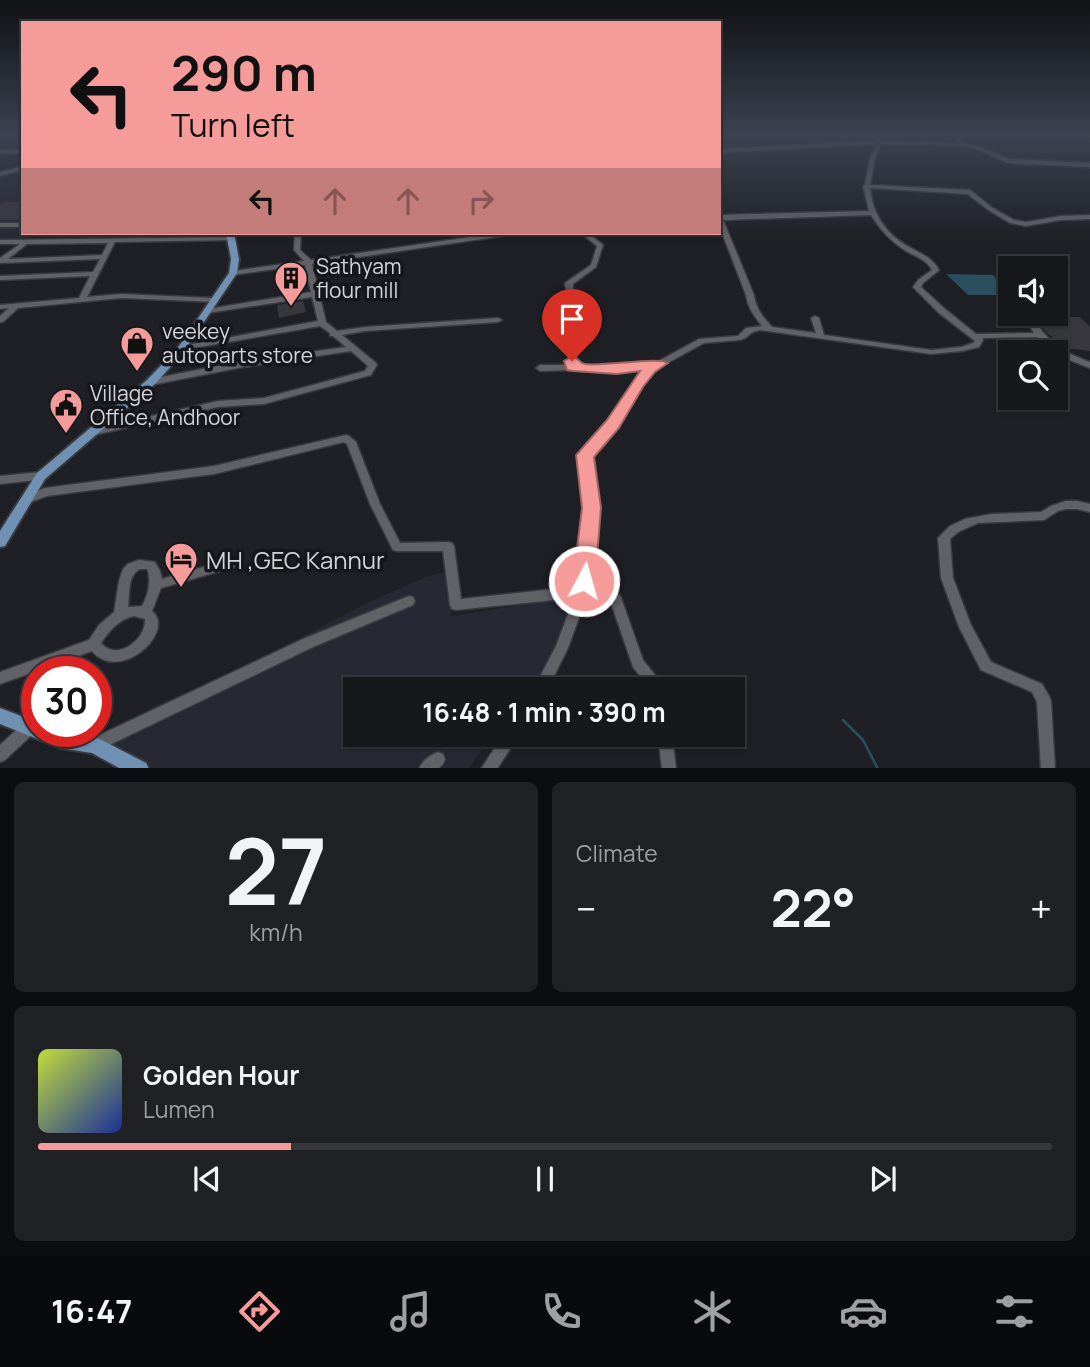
<!DOCTYPE html>
<html lang="en">
<head>
<meta charset="utf-8">
<style>
  :root { --surface:#16181c; --page:#1f2125; --text:#f1f3f6; --muted:#9ea0a3; --line:#35373b; --accent:#f59b99 }
  body { margin:0; font-family:Manrope,sans-serif; background:var(--page); color:var(--text); height:100vh; display:flex; flex-direction:column; font-size:26px; white-space:nowrap }
  * { box-sizing:border-box; margin:0 }
  p { font-size:23px; color:var(--muted) }
  .icon { flex:none; width:38px; height:38px; fill:none; stroke:currentColor; stroke-width:2; stroke-linecap:round; stroke-linejoin:round }
  .map { position:relative; height:768px; overflow:hidden }
  .panel { display:flex; flex-direction:column; gap:14px; padding:14px; background:#0c0d0f; flex:1 }
  .panel>* { flex:none }
  .banner { position:absolute; left:21px; top:21px; width:700px; height:214px; border-radius:0px; box-shadow:0 2px 5px #0004,0 0 0 2px var(--line); background:#f59b99; color:#111; overflow:hidden }
  .tools { position:absolute; left:998px; top:256px; display:grid; gap:14px }
  .tools a { display:grid; place-items:center; width:70px; height:70px; border-radius:0px; background:var(--surface); box-shadow:0 2px 5px #0004,0 0 0 2px var(--line); font-size:35px }
  .speed { position:absolute; left:21px; top:656px; display:flex; gap:14px; font-size:35px; font-weight:700; text-align:center }
  .speed>* { display:grid; place-content:center; width:91px; height:91px; border-radius:50%; background:var(--surface); box-shadow:0 2px 5px #0004,0 0 0 2px var(--line); line-height:1 }
  .speed .limit { border:10px solid #d22; background:#fff; color:#111 }
  .pin { position:absolute; display:grid; place-items:center; width:60px; height:60px; color:#fff; margin:-72px -30px; border-radius:50% 50% 50% 0; rotate:-45deg; box-shadow:0 0 7px #0007 }
  .pin .icon { rotate:45deg }
  .me { position:absolute; width:77px; margin:-38px; rotate:6deg; stroke-linejoin:round; filter:drop-shadow(0 0 5px #0008) }
  .turn { display:flex; align-items:center; gap:24px; height:147px; padding:0 35px; font-size:32px }
  .turn .icon { width:91px; height:91px; stroke-width:2.5 }
  .turn b { display:block; font-size:49px; line-height:60px }
  .lanes { display:flex; align-items:center; height:66px; padding:0 35px; background:#0003; justify-content:center; gap:35px; direction:ltr }
  .lanes .off { opacity:.35 }
  .big { font-size:52px; font-weight:700; line-height:1.1 }
  .panel .card { flex:1; display:flex; flex-direction:column; justify-content:center; gap:10px; min-width:0; padding:0 24px; border-radius:10px; background:var(--page) }
  .panel .dial { align-items:center; gap:0 }
  .dial b { font-size:91px; line-height:1 }
  .song { display:flex; align-items:center; gap:21px }
  .cover { width:84px; height:84px; border-radius:10px; background:linear-gradient(135deg,hsl(70 70% 55%),hsl(230 70% 35%)) }
  .played { height:7px; border-radius:4px; background:linear-gradient(90deg,var(--accent) 25%,var(--line) 25%) }
  .keys { display:flex; justify-content:space-around; direction:ltr }
  .heat { display:flex; justify-content:space-between; align-items:center; font-size:38px; direction:ltr }
  .panel .tiles { flex:1; display:grid; gap:14px; grid-template-columns:1fr 1fr }
  .card:last-child { grid-column:span 2 }
  .trip { position:absolute; left:343px; top:677px; width:402px; height:70px; border-radius:0px; background:var(--surface); box-shadow:0 2px 5px #0004,0 0 0 2px var(--line); font-weight:700; line-height:70px; text-align:center }
  .menu { display:flex; height:112px; justify-content:space-around; align-items:center; background:#090a0b; color:var(--muted) }
  .menu .icon { width:49px; height:49px }
  .menu .current { color:var(--accent) }
  .menu b { font-size:32px; color:var(--text) }
  .map>svg:first-child { display:block }
  .built { fill:#262833 }
  .water { fill:#2b4f5e }
  .lines { fill:none; stroke-linecap:round; stroke-linejoin:round }
  .stream { stroke:#2b4f5e; stroke-width:2.5 }
  .building { fill:#38373d }
  .minor-casing { stroke:#383a3e; stroke-width:3 }
  .major-casing { stroke:#383a3e; stroke-width:4 }
  .minor { fill:#606268; fill-rule:evenodd }
  .major { fill:#7191b4; fill-rule:evenodd }
  .route { fill:#f59b99; stroke:#9f6563; stroke-width:2 }
  .labels { text-anchor:middle; dominant-baseline:central; stroke-width:7; stroke-linejoin:round; paint-order:stroke }
  .poi-label { font-size:21px; fill:#d2d4d7; stroke:#15171c; text-anchor:start }
  .near-poi-label { font-size:24px; fill:#d2d4d7; stroke:#15171c; text-anchor:start }
</style>
</head>
<body>
<div class="map">
<svg width="1090" height="769" viewBox="0 0 1090 769">
  <rect width="100%" height="100%" fill="#1e2025"/>
  <path class="built" d="M23,170V233H42L22,242L0,241V175Z
    M446,571L451,616L573,597L567,628L551,661L531,689L355,690V735H497L481,751L469,768H150L116,750L107,733L153,707L238,670L369,602L423,578Z"/>
  <path class="water" d="M946,274L993,275L1010,295H968Z"/>
  <g class="lines">
    <path class="stream" d="M843,720L863,740L878,769"/>
  </g>
  <path class="building" d="M4,202H23V220H0V205Z
    M303,301L306,312L279,318L277,305Z
    M1029,316L1080,317L1090,327V351L1066,348L1047,333L1036,318Z"/>
  <g class="lines">
    <defs>
      <path id="minor" d="M873,134H877L881,141L961,144L954,137L958,134H963L959,137L966,144L975,145L1009,159L1090,163V167L1008,163L972,147L926,144H881L875,159L870,185L970,190L991,207L1014,220L1026,222L1061,216L1090,215V219L1061,220L1026,226L1010,223L987,209L968,194L870,188C873,216 887,236 913,249C924,255 933,259 939,270L938,271L923,283L921,287L945,309L976,334L1034,333L1027,321L1028,319H1034C1049,344 1063,352 1090,362V368L1059,356L1037,337L982,338L983,340L979,347L962,351L931,354L760,330C748,332 749,338 740,340L704,343L653,371L641,386L616,426L589,456L597,509L595,557L589,586L620,595L643,660L667,690H651L633,667L611,603L587,596L568,648L547,690H533L556,646L574,598L456,610L452,609L450,605L443,551H397L393,550L370,504L347,444L344,442L214,474L47,496L28,503L24,502L23,499L24,496L45,488L214,466L346,435L349,436L356,442L380,504L400,543L448,542L452,543L454,546L461,599L563,588H576L583,557L587,509L579,455L610,422L633,385L647,368L617,373L573,370L540,371L536,368L540,365H569C568,344 572,325 572,305C572,296 565,292 565,283L591,265L597,246L581,233H588L603,245L596,267L573,284V290L580,300L577,341V365L617,367L657,362L699,339L738,336L746,328L762,326C754,316 748,308 746,295L719,225V215L869,211L863,186L865,185L870,159L876,144L719,153V149L876,141ZM871,215C880,229 891,242 906,251C916,257 926,259 932,270L918,280L913,287L939,313L975,341L973,343L961,347L931,350L824,335L819,318L815,316L811,318L816,333L772,327C763,317 756,309 754,295L723,220Z
        M1082,134H1090V135H1084Z
        M23,149V153L0,154V150Z
        M23,166V170L0,176V172Z
        M0,223H23V227H0Z
        M295,233H301L300,250L311,260L498,233H512L509,235L312,264L326,322L337,331L365,327L498,318L502,320L498,322L365,331L342,335L376,363L377,365L371,375L264,404L218,407L94,435L91,434L89,432L91,430L94,429L218,401L264,398L365,371L368,366L351,351L238,368L151,385L147,382L151,379L238,362L346,347L333,336H330V333L320,326L182,350L178,348L182,346L318,321L312,297L208,313L204,311L208,309L311,292L305,265L233,275L230,273L233,271L304,261L294,250Z
        M232,237L235,239L234,240L115,242L87,297L121,294L214,298H217V302L121,298L18,308L3,322H0V316L9,308L0,309V305L79,298L90,276L0,280V276L93,272L100,259L0,263V258L20,244H0V240ZM108,243L102,255L8,259L27,244Z
        M41,472L45,473L46,476L45,479L0,484V476Z
        M1066,501H1077L1090,504V512L1077,509H1066L1058,511L1044,520L978,523L958,532L950,539L953,578L971,625L991,662L1042,684L1049,696L1051,701L1055,769H1041L1037,702L1032,692L981,670L959,627L941,578L938,538L950,526L965,519L991,514L1041,512L1051,506Z
        M230,559L234,561L236,564L234,567L161,588L152,611C177,632 119,684 92,651L0,684V672L89,640L99,625L114,612L119,581L123,569L128,564L139,560L155,562L160,571L162,579ZM140,569H147L148,571C151,584 148,595 142,606L128,607C130,594 127,576 140,569ZM134,616L145,619C146,640 117,662 101,643C109,631 119,619 134,616Z
        M409,596L413,597L415,601L413,605L313,647L99,750L94,752L89,750L87,745L89,740L303,639Z
        M30,720L35,722L37,726L35,732L5,760L0,762V745L25,722Z
        M503,735H519L497,769H481Z
        M658,735H672L676,769H662Z
        M438,752L443,754L445,759L443,764L438,769H419C422,761 430,755 438,752Z"/>
      <path id="major" d="M226,233H234L239,259L237,273L183,353L155,384L45,479L5,546L0,547V531L37,473L147,380L177,349L229,273L231,259Z
        M0,708L37,722V732H66L94,736L146,763L149,769H121L92,753L60,748L0,724Z"/>
    </defs>
    <use href="#minor" class="minor-casing"/>
    <use href="#major" class="major-casing"/>
    <use href="#minor" class="minor"/>
    <use href="#major" class="major"/>
  </g>
  <linearGradient id="sky" x2="0" y2="1"><stop stop-color="#101214"/><stop offset="0.56" stop-color="#3b4251"/><stop offset="1" stop-color="#3b4251" stop-opacity="0"/></linearGradient>
  <rect width="1090" height="241" fill="url(#sky)"/>
  <path class="route" d="M572,356C580,358 578,363 585,364C603,367 660,356 668,363L655,372L643,387L619,428L594,457L601,508L595,581L592,587L584,589L577,587L573,581L582,508L576,455L607,420L640,371L617,374L573,371L567,370L564,361Z"/>
  <defs>
    <symbol id="building-pin" viewBox="-11 -11 22 30"><path d="M0 17L-7.5 6A9.5 9.5 0 1 1 7.5 6Z" fill="#f59b99" stroke="#15171c"/><path d="M-4-6H4V6H1V3H-1V6H-4ZM-2.5-4.3h1.7v1.8h-1.7ZM.8-4.3h1.7v1.8H.8ZM-2.5-1h1.7V.8h-1.7ZM.8-1h1.7V.8H.8Z" fill="#111"/></symbol>
    <symbol id="shop-pin" viewBox="-11 -11 22 30"><path d="M0 17L-7.5 6A9.5 9.5 0 1 1 7.5 6Z" fill="#f59b99" stroke="#15171c"/><path d="M-5-2.5h2.3a2.7 3.5 0 0 1 5.4 0H5L5.5 6h-11ZM-1.5-2.5h3a1.5 2.3 0 0 0-3 0Z" fill="#111"/></symbol>
    <symbol id="civic-pin" viewBox="-11 -11 22 30"><path d="M0 17L-7.5 6A9.5 9.5 0 1 1 7.5 6Z" fill="#f59b99" stroke="#15171c"/><path d="M-.6-6.5H3V-4.5H.6V-3L4-1V1h2V6H-6V1h2V-1L-.6-3ZM-1.2 2.5V6h2.4V2.5Z" fill="#111"/></symbol>
    <symbol id="hotel-pin" viewBox="-11 -11 22 30"><path d="M0 17L-7.5 6A9.5 9.5 0 1 1 7.5 6Z" fill="#f59b99" stroke="#15171c"/><path d="M-6-4.5h1.5V1H6V5H4.5V3h-9V5H-6ZM-4 0a1.8 1.8 0 1 1 3.6 0ZM.5 0V-2.5h3Q6-2.5 6 0Z" fill="#111"/></symbol>
  </defs>
  <g fill-rule="evenodd">
    <use href="#building-pin" x="272" y="259" width="38" height="52"/>
    <use href="#shop-pin" x="118" y="324" width="38" height="52"/>
    <use href="#civic-pin" x="47" y="386" width="38" height="52"/>
    <use href="#hotel-pin" x="162" y="540" width="38" height="52"/>
  </g>
  <g class="labels">
    <g class="poi-label">
      <text x="316" y="266">Sathyam<tspan x="316" dy="24">flour mill</tspan></text>
      <text x="162" y="331">veekey<tspan x="162" dy="24">autoparts store</tspan></text>
      <text x="90" y="393">Village<tspan x="90" dy="24">Office, Andhoor</tspan></text>
    </g>
    <g class="near-poi-label">
      <text x="206" y="559">MH ,GEC Kannur</text>
    </g>
  </g>
</svg>
<div class="tools">
<a><svg class="icon" aria-label="sound" viewBox="0 0 24 24"><path d="M4 9h4l5-4v14l-5-4H4zM17 9q2 3 0 6"/></svg></a>
<a><svg class="icon" aria-label="search" viewBox="0 0 24 24"><circle cx="10" cy="10" r="6"/><path d="M15 15l6 6"/></svg></a>
</div>
<div class="speed"><div class="limit">30</div></div>
<div class="pin" style="left:572px;top:361px;background:#d93025"><svg class="icon" aria-label="arrive" viewBox="0 0 24 24"><path d="M6 21V4h12l-3 4 3 4H6"/></svg></div>
<svg class="me" style="left:584px;top:581px" viewBox="-20 -20 40 40"><circle r="17" fill="#f59b99" stroke="#fff" stroke-width="3"/><path d="M0-11L8 9 0 5-8 9z" fill="#fff"/></svg>
<div class="trip">16:48 · 1 min · 390 m</div>
<div class="banner">
<div class="turn"><svg class="icon" aria-label="left" viewBox="0 0 24 24"><path d="M17 20v-9H6M10 6l-5 5 5 5"/></svg><div><b>290 m</b>Turn left</div></div>
<div class="lanes"><svg class="icon" aria-label="left" viewBox="0 0 24 24"><path d="M17 20v-9H6M10 6l-5 5 5 5"/></svg><svg class="icon off" aria-label="ahead" viewBox="0 0 24 24"><path d="M12 20V5M6 11l6-6 6 6"/></svg><svg class="icon off" aria-label="ahead" viewBox="0 0 24 24"><path d="M12 20V5M6 11l6-6 6 6"/></svg><svg class="icon off" aria-label="right" viewBox="0 0 24 24"><path d="M7 20v-9h11M14 6l5 5-5 5"/></svg></div>
</div>
</div>
<section class="panel">
<div class="tiles">
<div class="card dial"><b>27</b><p>km/h</p></div>
<div class="card"><p>Climate</p>
<div class="heat"><a>−</a><b class="big">22°</b><a>+</a></div>
</div>
<div class="card">
<div class="song"><i class="cover"></i><div><b>Golden Hour</b><p>Lumen</p></div></div>
<div class="played"></div>
<div class="keys"><svg class="icon" aria-label="previous" viewBox="0 0 24 24"><path d="M18 5L8 12l10 7zM5 5v14"/></svg><svg class="icon" aria-label="pause" viewBox="0 0 24 24"><path d="M8 5v14M16 5v14"/></svg><svg class="icon" aria-label="next" viewBox="0 0 24 24"><path d="M6 5l10 7-10 7zM19 5v14"/></svg></div>
</div>
</div>
</section>
<nav class="menu">
<b>16:47</b>
<svg class="icon current" aria-label="directions" viewBox="0 0 24 24"><path d="M12 3l9 9-9 9-9-9zM9 14v-3h6M13 9l2 2-2 2"/></svg>
<svg class="icon" aria-label="music" viewBox="0 0 24 24"><path d="M9 18V5l10-2v13"/><circle cx="6" cy="18" r="3"/><circle cx="16" cy="16" r="3"/></svg>
<svg class="icon" aria-label="phone" viewBox="0 0 24 24"><path d="M5 4h4l2 5-3 2q2 4 5 5l2-3 5 2v4C11 20 4 13 5 4z"/></svg>
<svg class="icon" aria-label="climate" viewBox="0 0 24 24"><path d="M12 3v18M4 7l16 10M4 17L20 7"/></svg>
<svg class="icon" aria-label="car" viewBox="0 0 24 24"><path d="M5 17H2v-5l4-1 3-4h7l3 4 3 1v5h-3M9 17h6M6 11h13"/><circle cx="7" cy="17" r="2"/><circle cx="17" cy="17" r="2"/></svg>
<svg class="icon" aria-label="filters" viewBox="0 0 24 24"><path d="M4 7h16M4 17h16"/><circle cx="9" cy="7" r="2"/><circle cx="15" cy="17" r="2"/></svg>
</nav>
</body>
</html>
